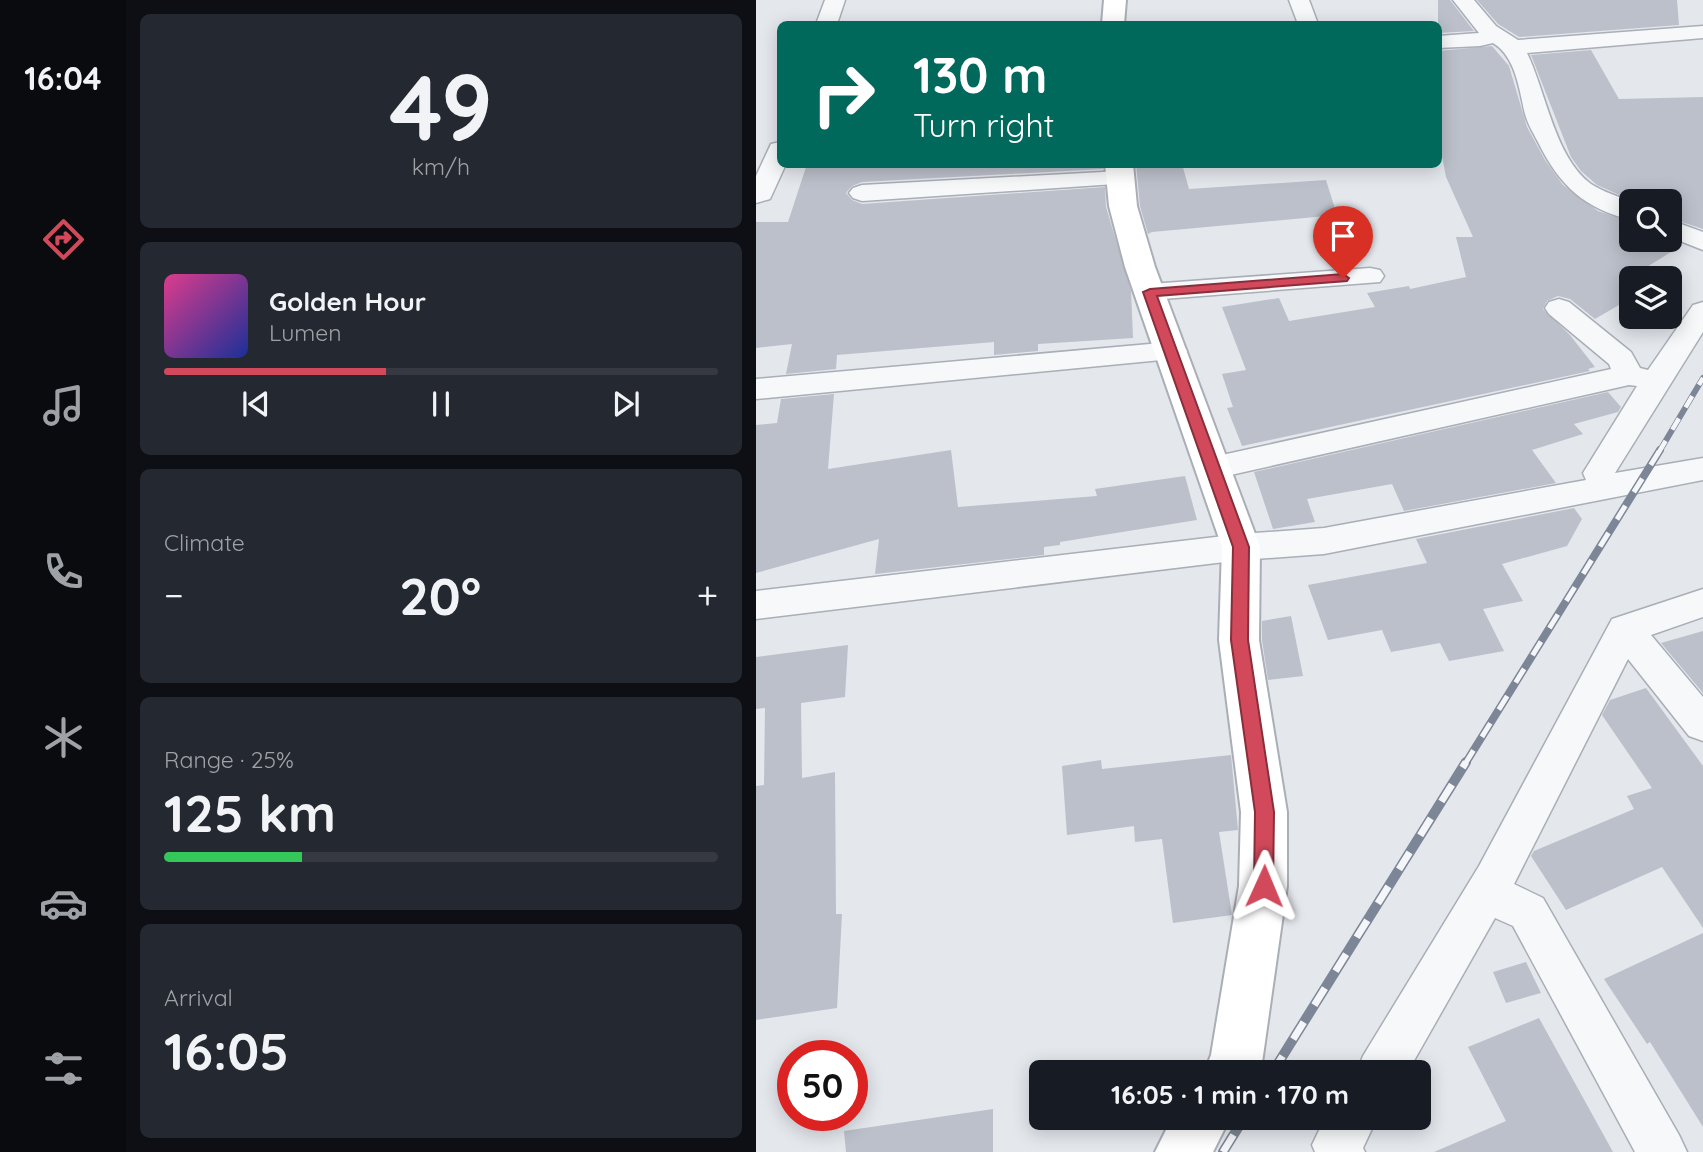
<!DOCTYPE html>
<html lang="en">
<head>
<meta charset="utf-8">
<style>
  :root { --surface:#171b24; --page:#242831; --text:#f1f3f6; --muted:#9ea1a6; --line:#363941; --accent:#d1495b }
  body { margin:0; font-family:Quicksand,sans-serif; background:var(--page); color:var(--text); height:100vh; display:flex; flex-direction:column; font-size:26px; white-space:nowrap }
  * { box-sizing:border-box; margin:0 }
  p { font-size:23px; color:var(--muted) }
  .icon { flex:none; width:38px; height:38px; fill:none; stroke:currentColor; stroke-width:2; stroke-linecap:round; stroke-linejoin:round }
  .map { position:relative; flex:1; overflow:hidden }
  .panel { display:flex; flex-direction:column; gap:14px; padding:14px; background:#0d0f14; width:630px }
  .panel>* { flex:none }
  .banner { position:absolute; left:21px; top:21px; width:665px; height:147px; border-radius:10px; box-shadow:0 4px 18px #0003; background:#00695c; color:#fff; overflow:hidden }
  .fabs { position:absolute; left:863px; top:189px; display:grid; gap:14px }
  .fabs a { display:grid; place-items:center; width:63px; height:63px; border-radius:10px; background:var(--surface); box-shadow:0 4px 18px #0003; font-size:35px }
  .speed { position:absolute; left:21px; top:1040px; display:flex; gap:14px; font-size:35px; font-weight:700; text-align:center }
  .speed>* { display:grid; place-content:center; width:91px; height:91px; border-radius:50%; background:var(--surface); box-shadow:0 4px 18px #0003; line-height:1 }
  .speed .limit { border:10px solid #d22; background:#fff; color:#111 }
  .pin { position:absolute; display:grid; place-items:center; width:60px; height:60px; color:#fff; margin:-72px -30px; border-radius:50% 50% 50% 0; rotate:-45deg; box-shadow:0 0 7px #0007 }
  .pin .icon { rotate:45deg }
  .me { position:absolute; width:77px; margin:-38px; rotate:1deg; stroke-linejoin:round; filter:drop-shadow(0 0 5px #0008) }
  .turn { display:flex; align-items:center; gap:24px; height:147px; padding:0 21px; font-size:32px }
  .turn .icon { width:91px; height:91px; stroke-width:2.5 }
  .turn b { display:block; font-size:49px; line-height:60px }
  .big { font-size:52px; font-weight:700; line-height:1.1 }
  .panel .card { flex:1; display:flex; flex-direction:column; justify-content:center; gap:10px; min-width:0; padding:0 24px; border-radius:10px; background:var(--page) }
  .panel .dial { align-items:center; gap:0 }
  .dial b { font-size:91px; line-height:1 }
  .song { display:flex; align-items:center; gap:21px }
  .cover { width:84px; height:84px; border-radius:10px; background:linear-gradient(135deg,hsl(330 70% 55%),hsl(230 70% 35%)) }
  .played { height:7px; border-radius:4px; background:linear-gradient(90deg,var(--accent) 40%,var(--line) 40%) }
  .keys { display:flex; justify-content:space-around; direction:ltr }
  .heat { display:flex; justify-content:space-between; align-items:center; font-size:38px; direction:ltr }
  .charge { height:10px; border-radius:5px; background:linear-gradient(90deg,#34c759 25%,var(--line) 0) }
  .trip { position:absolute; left:273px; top:1060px; width:402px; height:70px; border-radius:10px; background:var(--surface); box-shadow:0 4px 18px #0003; font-weight:700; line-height:70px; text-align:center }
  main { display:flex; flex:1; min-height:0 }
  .dock { display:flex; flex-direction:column; width:126px; justify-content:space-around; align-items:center; background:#090b0e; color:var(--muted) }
  .dock .icon { width:49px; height:49px }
  .dock .on { color:var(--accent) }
  .dock b { font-size:32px; color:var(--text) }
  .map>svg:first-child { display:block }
  .building { fill:#bbc0ca }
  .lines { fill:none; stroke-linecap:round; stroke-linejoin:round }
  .street-casing { stroke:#a9aeb7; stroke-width:3 }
  .secondary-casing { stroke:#a9aeb7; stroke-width:4 }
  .street { fill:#f7f8fa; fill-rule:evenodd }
  .secondary { fill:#fff; fill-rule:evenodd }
  .rail-far2-casing { stroke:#7d8696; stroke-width:6 }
  .rail-far1-casing { stroke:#7d8696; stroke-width:8 }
  .rail-casing { stroke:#7d8696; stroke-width:10 }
  .rail-far2 { stroke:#f4f6f9; stroke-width:4.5; stroke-dasharray:13; stroke-linecap:butt }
  .rail-far1 { stroke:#f4f6f9; stroke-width:5; stroke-dasharray:16; stroke-linecap:butt }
  .rail { stroke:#f4f6f9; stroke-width:7; stroke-dasharray:20; stroke-linecap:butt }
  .route { fill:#d1495b; stroke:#882f3b; stroke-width:2 }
</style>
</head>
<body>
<main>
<nav class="dock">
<b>16:04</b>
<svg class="icon on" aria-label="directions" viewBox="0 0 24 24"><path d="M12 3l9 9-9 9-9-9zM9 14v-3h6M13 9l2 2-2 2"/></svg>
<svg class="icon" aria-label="music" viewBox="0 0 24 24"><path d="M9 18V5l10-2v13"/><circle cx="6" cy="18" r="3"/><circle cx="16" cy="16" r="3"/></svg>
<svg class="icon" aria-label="phone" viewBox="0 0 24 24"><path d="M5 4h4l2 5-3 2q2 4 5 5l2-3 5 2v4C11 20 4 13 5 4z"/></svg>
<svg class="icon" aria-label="climate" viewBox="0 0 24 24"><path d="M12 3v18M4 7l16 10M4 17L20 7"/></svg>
<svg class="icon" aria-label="car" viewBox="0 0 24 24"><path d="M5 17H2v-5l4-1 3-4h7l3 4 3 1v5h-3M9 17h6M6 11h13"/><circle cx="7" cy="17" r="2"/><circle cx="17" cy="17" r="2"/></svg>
<svg class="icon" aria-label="filters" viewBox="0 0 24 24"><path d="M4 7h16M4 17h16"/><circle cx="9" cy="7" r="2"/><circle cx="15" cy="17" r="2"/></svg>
</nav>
<section class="panel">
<div class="card dial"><b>49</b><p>km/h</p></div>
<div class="card">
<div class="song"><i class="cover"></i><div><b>Golden Hour</b><p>Lumen</p></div></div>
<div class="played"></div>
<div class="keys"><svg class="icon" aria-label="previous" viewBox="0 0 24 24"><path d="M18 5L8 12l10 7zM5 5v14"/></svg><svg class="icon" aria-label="pause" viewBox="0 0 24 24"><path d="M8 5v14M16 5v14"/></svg><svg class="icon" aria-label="next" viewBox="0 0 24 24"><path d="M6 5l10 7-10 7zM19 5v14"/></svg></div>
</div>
<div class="card"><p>Climate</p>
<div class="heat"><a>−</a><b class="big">20°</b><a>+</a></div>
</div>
<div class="card"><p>Range · 25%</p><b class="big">125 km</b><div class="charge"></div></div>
<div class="card"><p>Arrival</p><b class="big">16:05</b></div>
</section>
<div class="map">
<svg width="947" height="1152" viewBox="0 0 947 1152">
  <rect width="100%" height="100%" fill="#e4e7ec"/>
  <path class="building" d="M682,0H694L718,31L682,33Z
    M721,0H921L923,25L763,37L742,24Z
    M736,46L753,66L771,127L789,160L807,185L842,211L875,222V240H914L926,245L875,277V298L839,319L814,299L802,296L791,301L787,309L814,335L839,367L832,369L834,371L486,446L471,408L477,407L466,374L490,370L466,307L523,298L533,321L619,307L611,293L653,286L654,289L710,277L700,237H717L690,177L682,135V51Z
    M835,50L863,99L947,97V229L914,218V201H877L841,185L825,171L815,157L775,55Z
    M51,164H346L347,169L106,182L96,186L90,193L96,200L106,204L349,187L350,207L375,291L377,338L282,344V351L238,355V342L81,355L80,369L30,374L36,344L0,348V222H32Z
    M380,164H426L433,189L570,180L581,215L396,232L392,234L384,206Z
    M852,392L865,407L862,412L818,424L827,434L776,450L800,483L648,511L636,484L551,499L559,522L517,529L498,472Z
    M78,394L72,469L195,450L202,507L341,496L339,489L429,476L441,520L304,542V545L288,547V555L119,574L123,539L0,573V425L21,423L25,399Z
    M818,508L826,519L811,546L746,564L767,601L727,609L748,651L693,661L684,643L635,652L626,630L572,640L552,585L671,563L660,539Z
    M535,616L547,676L512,680L506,640V621Z
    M947,631V693L905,643Z
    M92,645L89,697L45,703L46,778L79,772L80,914H86L81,1008L0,1020V786L8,785L9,708L0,709V657Z
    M890,688L947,766V928L906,867L810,910L775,856L778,851L878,809L871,796L896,788L846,715L854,700Z
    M475,755L482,830L463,832L476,915L417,923L406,839L379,842L378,826L311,835L306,766L345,760L346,769Z
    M947,933V1127L894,1042L891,1044L848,979Z
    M770,962L785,993L750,1003L737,972Z
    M783,1018L857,1152H678L750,1121L712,1047Z
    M237,1109V1152H90L88,1131Z"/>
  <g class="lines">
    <defs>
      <path id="street" d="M69,0H89L81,24H60Z
        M533,0H553L562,24H542Z
        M697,0H718L740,26L762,40L947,26V38L771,53C790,92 799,158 835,184C847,192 862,196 875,202V220C828,208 804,186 783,144C778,134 772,125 769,114C763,89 760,57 737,43L724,46L682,48V36L723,33Z
        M24,142V164H30L14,199L0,203V176L15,144Z
        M365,171L374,173L377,178L374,183L106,201L97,198L93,193L97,188L106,185Z
        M914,220L947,232V250L914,237Z
        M614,268L624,270L628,276L624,282L394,300L384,298L380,292L384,286L394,284Z
        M803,299L813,302L875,352L884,368L892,370L937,305L947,302V332L859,473L947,458V480L568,554L485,560L0,619V591L485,534L568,528L830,480L827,473L881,386L873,385L457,479L446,476L441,468L446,460L457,457L855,369L853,364L793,314L789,308L793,302Z
        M416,342L426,344L431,351L426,358L0,399V379Z
        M947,589V617L895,635L947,697V741L933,736L872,659L758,884L787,898L923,1135L931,1152H879L757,926L739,918L651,1073H600L607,1056L723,866L856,619Z
        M569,1118H621L607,1148L609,1152H559L556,1145Z"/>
      <path id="secondary" d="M348,0H370L368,24H346Z
        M349,164H377L381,206L399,267L504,547L503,640L531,812V886L506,1063L502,1073H448L455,1055L483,886L485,812L463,640L466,547L369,267L353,206Z
        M416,1118H474L457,1152H399Z"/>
    </defs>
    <use href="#street" class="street-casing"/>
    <use href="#secondary" class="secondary-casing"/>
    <use href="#street" class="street"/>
    <use href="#secondary" class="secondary"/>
    <defs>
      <path id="rail-far2" d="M903,452L947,378"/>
      <path id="rail-far1" d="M709,764L904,450"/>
      <path id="rail" d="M516,1073L710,762
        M467,1152L488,1118"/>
    </defs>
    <use href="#rail-far2" class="rail-far2-casing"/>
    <use href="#rail-far1" class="rail-far1-casing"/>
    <use href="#rail" class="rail-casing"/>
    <use href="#rail-far2" class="rail-far2"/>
    <use href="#rail-far1" class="rail-far1"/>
    <use href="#rail" class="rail"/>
  </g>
  <path class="route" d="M587,274L593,278L591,281L401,296L493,547L492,640L518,812L517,886L514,893L508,895L501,893L498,886L499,812L475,640L477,547L387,292L394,289Z"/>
</svg>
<div class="fabs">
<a><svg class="icon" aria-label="search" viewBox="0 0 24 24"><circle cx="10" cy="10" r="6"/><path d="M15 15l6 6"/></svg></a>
<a><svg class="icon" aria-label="layers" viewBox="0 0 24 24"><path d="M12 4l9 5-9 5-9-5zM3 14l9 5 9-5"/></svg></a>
</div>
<div class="speed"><div class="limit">50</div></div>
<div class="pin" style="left:587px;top:278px;background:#d93025"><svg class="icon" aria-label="arrive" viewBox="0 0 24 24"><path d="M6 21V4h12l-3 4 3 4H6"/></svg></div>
<svg class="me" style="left:508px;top:886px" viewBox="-20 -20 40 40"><path d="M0-17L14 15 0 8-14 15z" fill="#d1495b" stroke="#fff" stroke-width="4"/></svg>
<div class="trip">16:05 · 1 min · 170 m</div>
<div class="banner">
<div class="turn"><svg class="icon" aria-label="right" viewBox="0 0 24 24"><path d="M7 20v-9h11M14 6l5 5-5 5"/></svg><div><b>130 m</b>Turn right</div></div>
</div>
</div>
</main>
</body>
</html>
